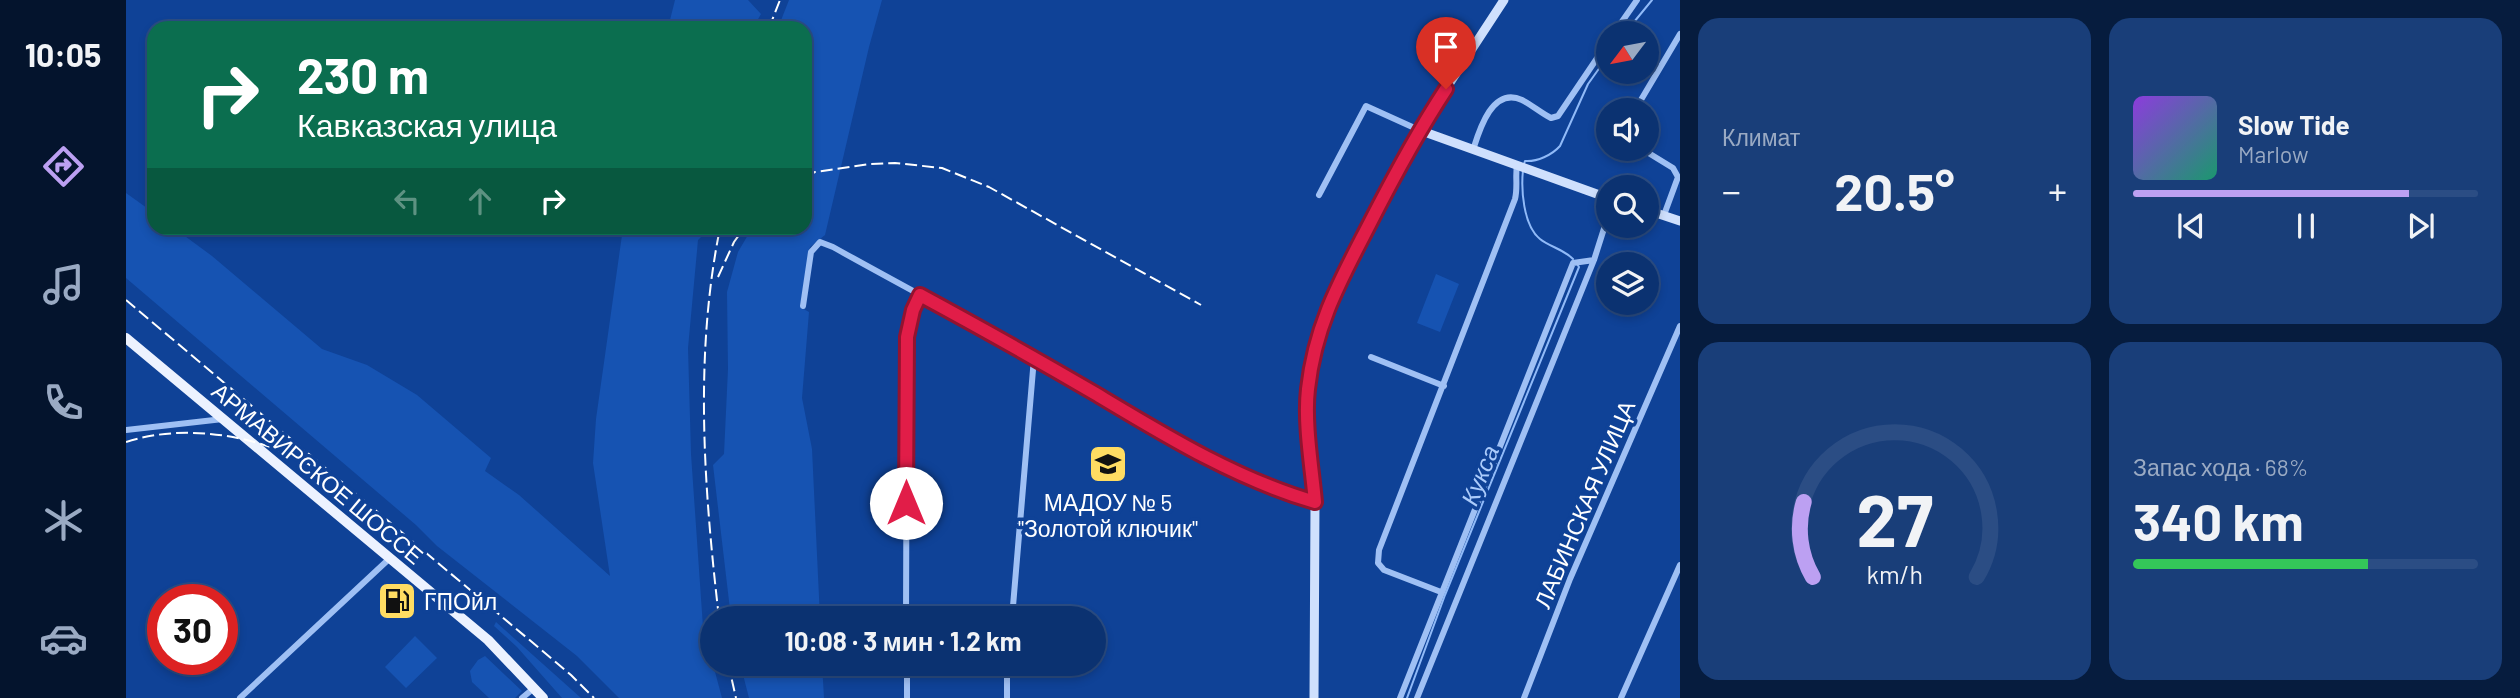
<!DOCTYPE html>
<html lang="ru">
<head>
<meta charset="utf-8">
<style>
  :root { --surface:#0b3271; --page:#193e79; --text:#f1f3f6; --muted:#9aaac3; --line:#2b4d84; --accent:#bca0f2 }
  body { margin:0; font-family:Barlow,sans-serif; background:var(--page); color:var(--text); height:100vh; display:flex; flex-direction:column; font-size:26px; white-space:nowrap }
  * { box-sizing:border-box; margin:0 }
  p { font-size:23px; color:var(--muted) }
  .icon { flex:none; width:38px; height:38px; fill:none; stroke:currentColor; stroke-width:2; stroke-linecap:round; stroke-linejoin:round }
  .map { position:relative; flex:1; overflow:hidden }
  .panel { display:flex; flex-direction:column; gap:18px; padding:18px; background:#061c3e; width:840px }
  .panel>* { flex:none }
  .hud { position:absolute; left:21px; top:21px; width:665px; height:214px; border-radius:21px; box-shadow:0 4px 10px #0003,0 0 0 2px var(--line); background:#0b6e4f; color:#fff; overflow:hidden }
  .needle { width:46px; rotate:238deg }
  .fabs { position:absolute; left:1470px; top:21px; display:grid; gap:14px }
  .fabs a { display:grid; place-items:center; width:63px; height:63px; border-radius:50%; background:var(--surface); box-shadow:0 4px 10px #0003,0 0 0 2px var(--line); font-size:35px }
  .speed { position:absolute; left:21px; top:584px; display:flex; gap:14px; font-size:35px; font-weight:700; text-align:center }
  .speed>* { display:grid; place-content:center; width:91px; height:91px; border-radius:50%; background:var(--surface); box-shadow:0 4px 10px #0003,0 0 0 2px var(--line); line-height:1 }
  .speed .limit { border:10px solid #d22; background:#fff; color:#111 }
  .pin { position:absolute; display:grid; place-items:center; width:60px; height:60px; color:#fff; margin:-72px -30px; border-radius:50% 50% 50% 0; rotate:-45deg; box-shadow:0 0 7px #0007 }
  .pin .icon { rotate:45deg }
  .me { position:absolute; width:77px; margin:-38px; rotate:0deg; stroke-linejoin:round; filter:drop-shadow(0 0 5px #0008) }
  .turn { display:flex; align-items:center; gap:24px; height:147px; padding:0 35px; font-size:32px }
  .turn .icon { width:91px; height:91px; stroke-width:2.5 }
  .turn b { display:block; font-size:49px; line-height:60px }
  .lanes { display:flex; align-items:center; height:66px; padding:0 35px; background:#0003; justify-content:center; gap:35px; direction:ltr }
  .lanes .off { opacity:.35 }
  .big { font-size:52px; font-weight:700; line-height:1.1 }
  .panel .widget { flex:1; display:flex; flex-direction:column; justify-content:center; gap:10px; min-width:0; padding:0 24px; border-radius:21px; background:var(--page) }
  .panel .dial { align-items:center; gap:0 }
  .dial svg { height:182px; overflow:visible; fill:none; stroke:var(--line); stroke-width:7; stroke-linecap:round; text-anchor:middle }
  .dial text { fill:var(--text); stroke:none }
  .song { display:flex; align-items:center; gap:21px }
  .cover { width:84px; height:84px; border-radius:10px; background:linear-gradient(135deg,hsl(270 70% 55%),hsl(160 70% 35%)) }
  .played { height:7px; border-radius:4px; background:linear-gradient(90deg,var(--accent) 80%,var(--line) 80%) }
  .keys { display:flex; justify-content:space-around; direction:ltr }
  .heat { display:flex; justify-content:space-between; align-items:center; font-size:38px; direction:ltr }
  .charge { height:10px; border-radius:5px; background:linear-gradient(90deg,#34c759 68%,var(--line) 0) }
  .panel .tiles { flex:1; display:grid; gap:18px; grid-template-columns:repeat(2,1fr) }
  .trip { position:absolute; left:574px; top:606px; width:406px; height:70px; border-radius:35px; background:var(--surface); box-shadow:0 4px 10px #0003,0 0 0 2px var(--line); font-weight:700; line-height:70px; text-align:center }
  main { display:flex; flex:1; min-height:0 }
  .tab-bar { display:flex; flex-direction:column; width:126px; justify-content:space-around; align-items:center; background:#04142d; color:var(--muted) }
  .tab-bar .icon { width:49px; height:49px }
  .tab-bar .on { color:var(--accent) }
  .tab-bar b { font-size:32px; color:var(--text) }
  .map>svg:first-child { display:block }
  .green { fill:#1653b2 }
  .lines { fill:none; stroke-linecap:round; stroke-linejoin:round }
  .stream { stroke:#90baf8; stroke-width:2 }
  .street { stroke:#9fc0f4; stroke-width:6 }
  .secondary { stroke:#cfe0fd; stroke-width:9 }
  .primary { stroke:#ecf2ff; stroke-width:10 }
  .rail { stroke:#fff; stroke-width:2; stroke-dasharray:12 5; stroke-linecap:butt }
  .route-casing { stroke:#92132f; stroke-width:18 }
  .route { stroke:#e11d48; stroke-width:12 }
  .labels { text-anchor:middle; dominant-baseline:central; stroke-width:7; stroke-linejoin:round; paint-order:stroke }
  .street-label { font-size:23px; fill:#fff; stroke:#0f4297 }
  .poi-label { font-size:23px; fill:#fff; stroke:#0f4297 }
  .water-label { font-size:24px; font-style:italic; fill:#abcbfb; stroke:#0f4297 }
</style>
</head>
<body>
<main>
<nav class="tab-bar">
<b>10:05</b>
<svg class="icon on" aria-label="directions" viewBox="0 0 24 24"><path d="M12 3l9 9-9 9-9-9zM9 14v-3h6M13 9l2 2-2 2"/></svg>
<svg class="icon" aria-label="music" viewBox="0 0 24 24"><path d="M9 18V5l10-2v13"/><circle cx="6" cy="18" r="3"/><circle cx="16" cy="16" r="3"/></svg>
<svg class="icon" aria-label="phone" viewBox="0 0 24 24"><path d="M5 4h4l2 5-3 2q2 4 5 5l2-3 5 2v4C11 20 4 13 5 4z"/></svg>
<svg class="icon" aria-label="climate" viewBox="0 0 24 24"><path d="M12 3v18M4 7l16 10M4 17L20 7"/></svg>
<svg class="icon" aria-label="car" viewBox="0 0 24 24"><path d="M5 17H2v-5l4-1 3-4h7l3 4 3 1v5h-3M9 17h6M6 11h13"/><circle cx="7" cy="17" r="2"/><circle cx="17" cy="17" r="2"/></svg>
</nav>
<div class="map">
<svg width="1554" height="698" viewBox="0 0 1554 698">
  <rect width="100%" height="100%" fill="#0f4297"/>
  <path class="green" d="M549,0H622L635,14L627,28H542Z
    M663,0H756L743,47L699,235L684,247L674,307L683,312L676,398L686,449L694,618H605L587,465L598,454L602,369L601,292L612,252L626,228H679V28H652Z
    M0,193L28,213V228H48L86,256L196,349L241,365L291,395L365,458L359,471L393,495L484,576L467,463L470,419L497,228H584L572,240L562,348L565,454L577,627L596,698H493L451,656L311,546L290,525L0,278Z
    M1310,274L1333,284L1314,332L1291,323Z
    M370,622L455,698H436L391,647L368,626Z
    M289,636L311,658L280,688L259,667Z
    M359,656L396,691L389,698H363L346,682L344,671L352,660Z
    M614,663H696L698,698H623Z"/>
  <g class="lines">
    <path class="stream" d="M1499,33L1526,0
      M1398,164L1399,161C1411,162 1426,155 1434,146L1462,84L1482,56
      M1397,170C1395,189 1397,225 1414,239C1424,247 1437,249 1447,259
      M1281,698L1319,595L1453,267L1451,264"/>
    <path class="street" d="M1488,33L1511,0
      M1509,110L1554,34
      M1516,149L1547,168L1552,177L1538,215
      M1347,150C1353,131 1366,86 1396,100C1406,105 1415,113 1425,118L1432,116L1482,42
      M1193,195L1240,106L1293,130
      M677,306L685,252L694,242L707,247C775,285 844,321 911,360C1001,412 1088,473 1189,502
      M1245,357L1318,386
      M0,430L97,419
      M1315,592L1258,570L1252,563L1253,550L1389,199C1392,187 1389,176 1391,165
      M780,618L781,337L787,310L794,295
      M886,618L908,358
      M781,663V698
      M114,698L263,559
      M396,698L408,688
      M881,698V663
      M1274,698L1447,263L1468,260
      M1291,698L1468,260L1482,216
      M1398,698L1444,579L1554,326
      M1495,698L1554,565"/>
    <path class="secondary" d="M1293,130L1482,198
      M1521,210L1554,221
      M1188,698L1189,502L1181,392L1193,328L1225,260L1293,130L1378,0"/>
    <path class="primary" d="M0,338L362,640L417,698"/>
    <path class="rail" d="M643,28L654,0
      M679,177L689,172L743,164L769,163L816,168L863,187L1075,305
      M592,277L608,242L618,228
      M0,300L445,675L468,698
      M0,442C61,422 142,436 195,472
      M593,618C578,489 568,356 594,228
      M602,663L610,698"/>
  </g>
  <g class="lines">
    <defs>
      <path id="route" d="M780,503L781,337L787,310L794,295C853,327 912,360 970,394C1040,436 1110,479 1189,502C1186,468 1178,423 1182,389C1189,325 1214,281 1243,225C1267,178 1291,133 1320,89"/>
    </defs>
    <use href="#route" class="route-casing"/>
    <use href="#route" class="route"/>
  </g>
  <defs>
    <symbol id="school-square" viewBox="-11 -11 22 22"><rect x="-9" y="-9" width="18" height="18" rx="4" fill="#ffdc62" stroke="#0f4297"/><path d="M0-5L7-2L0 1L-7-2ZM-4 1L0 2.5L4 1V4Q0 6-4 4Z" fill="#111"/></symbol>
    <symbol id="fuel-square" viewBox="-11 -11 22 22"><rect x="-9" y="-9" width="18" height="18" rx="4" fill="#ffdc62" stroke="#0f4297"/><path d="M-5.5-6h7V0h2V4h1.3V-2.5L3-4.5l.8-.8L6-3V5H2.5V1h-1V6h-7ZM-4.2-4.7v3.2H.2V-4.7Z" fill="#111"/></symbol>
  </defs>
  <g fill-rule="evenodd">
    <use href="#school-square" x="960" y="442" width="44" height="44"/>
    <use href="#fuel-square" x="249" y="579" width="44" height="44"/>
  </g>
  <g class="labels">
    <g class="street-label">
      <text transform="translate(192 473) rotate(40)">АРМАВИРСКОЕ ШОССЕ</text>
      <text transform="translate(1458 504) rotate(-67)">ЛАБИНСКАЯ УЛИЦА</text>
    </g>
    <g class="poi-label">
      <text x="982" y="502">МАДОУ № 5<tspan x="982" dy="26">"Золотой ключик"</tspan></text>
      <text x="298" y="601" text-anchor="start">ГПОйл</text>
    </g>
    <g class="water-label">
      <text transform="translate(1353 475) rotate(-68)">Кукса</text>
    </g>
  </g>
</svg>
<div class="fabs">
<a><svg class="needle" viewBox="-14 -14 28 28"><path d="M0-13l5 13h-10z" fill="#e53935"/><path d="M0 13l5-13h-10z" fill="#9aaac3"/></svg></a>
<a><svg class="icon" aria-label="sound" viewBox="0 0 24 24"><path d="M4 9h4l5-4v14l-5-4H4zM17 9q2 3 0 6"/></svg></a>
<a><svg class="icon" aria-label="search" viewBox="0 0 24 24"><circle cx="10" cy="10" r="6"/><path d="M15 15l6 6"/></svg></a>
<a><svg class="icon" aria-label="layers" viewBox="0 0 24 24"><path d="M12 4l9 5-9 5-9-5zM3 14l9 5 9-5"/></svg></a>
</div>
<div class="speed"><div class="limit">30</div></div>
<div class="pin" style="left:1320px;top:89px;background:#d93025"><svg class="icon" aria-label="arrive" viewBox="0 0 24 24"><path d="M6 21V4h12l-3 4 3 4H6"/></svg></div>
<svg class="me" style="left:780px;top:503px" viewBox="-20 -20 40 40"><circle r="19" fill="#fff"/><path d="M0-13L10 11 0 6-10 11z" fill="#e11d48"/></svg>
<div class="trip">10:08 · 3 мин · 1.2 km</div>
<div class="hud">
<div class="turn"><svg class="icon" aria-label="right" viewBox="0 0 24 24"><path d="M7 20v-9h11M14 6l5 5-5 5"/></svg><div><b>230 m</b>Кавказская улица</div></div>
<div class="lanes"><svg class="icon off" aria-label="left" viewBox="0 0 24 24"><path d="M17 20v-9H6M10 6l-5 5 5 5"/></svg><svg class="icon off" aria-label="ahead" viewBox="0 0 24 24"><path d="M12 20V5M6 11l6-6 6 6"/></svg><svg class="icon" aria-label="right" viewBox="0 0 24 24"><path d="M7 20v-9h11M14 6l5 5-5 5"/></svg></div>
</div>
</div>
<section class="panel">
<div class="tiles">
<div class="widget"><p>Климат</p>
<div class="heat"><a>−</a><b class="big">20.5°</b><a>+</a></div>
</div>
<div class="widget">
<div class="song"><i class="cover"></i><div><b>Slow Tide</b><p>Marlow</p></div></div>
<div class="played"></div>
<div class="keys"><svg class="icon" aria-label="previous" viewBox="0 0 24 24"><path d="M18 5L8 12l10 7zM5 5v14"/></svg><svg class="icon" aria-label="pause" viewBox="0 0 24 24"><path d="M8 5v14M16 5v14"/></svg><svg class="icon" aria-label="next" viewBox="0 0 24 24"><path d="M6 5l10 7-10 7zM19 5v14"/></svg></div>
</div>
<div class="widget dial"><svg viewBox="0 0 100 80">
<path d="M14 69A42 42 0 1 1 86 69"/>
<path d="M14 69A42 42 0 0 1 10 36" stroke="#bca0f2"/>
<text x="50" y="56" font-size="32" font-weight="700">27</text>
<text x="50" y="72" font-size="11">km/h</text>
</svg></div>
<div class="widget"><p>Запас хода · 68%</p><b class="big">340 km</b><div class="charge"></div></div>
</div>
</section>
</main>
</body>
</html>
